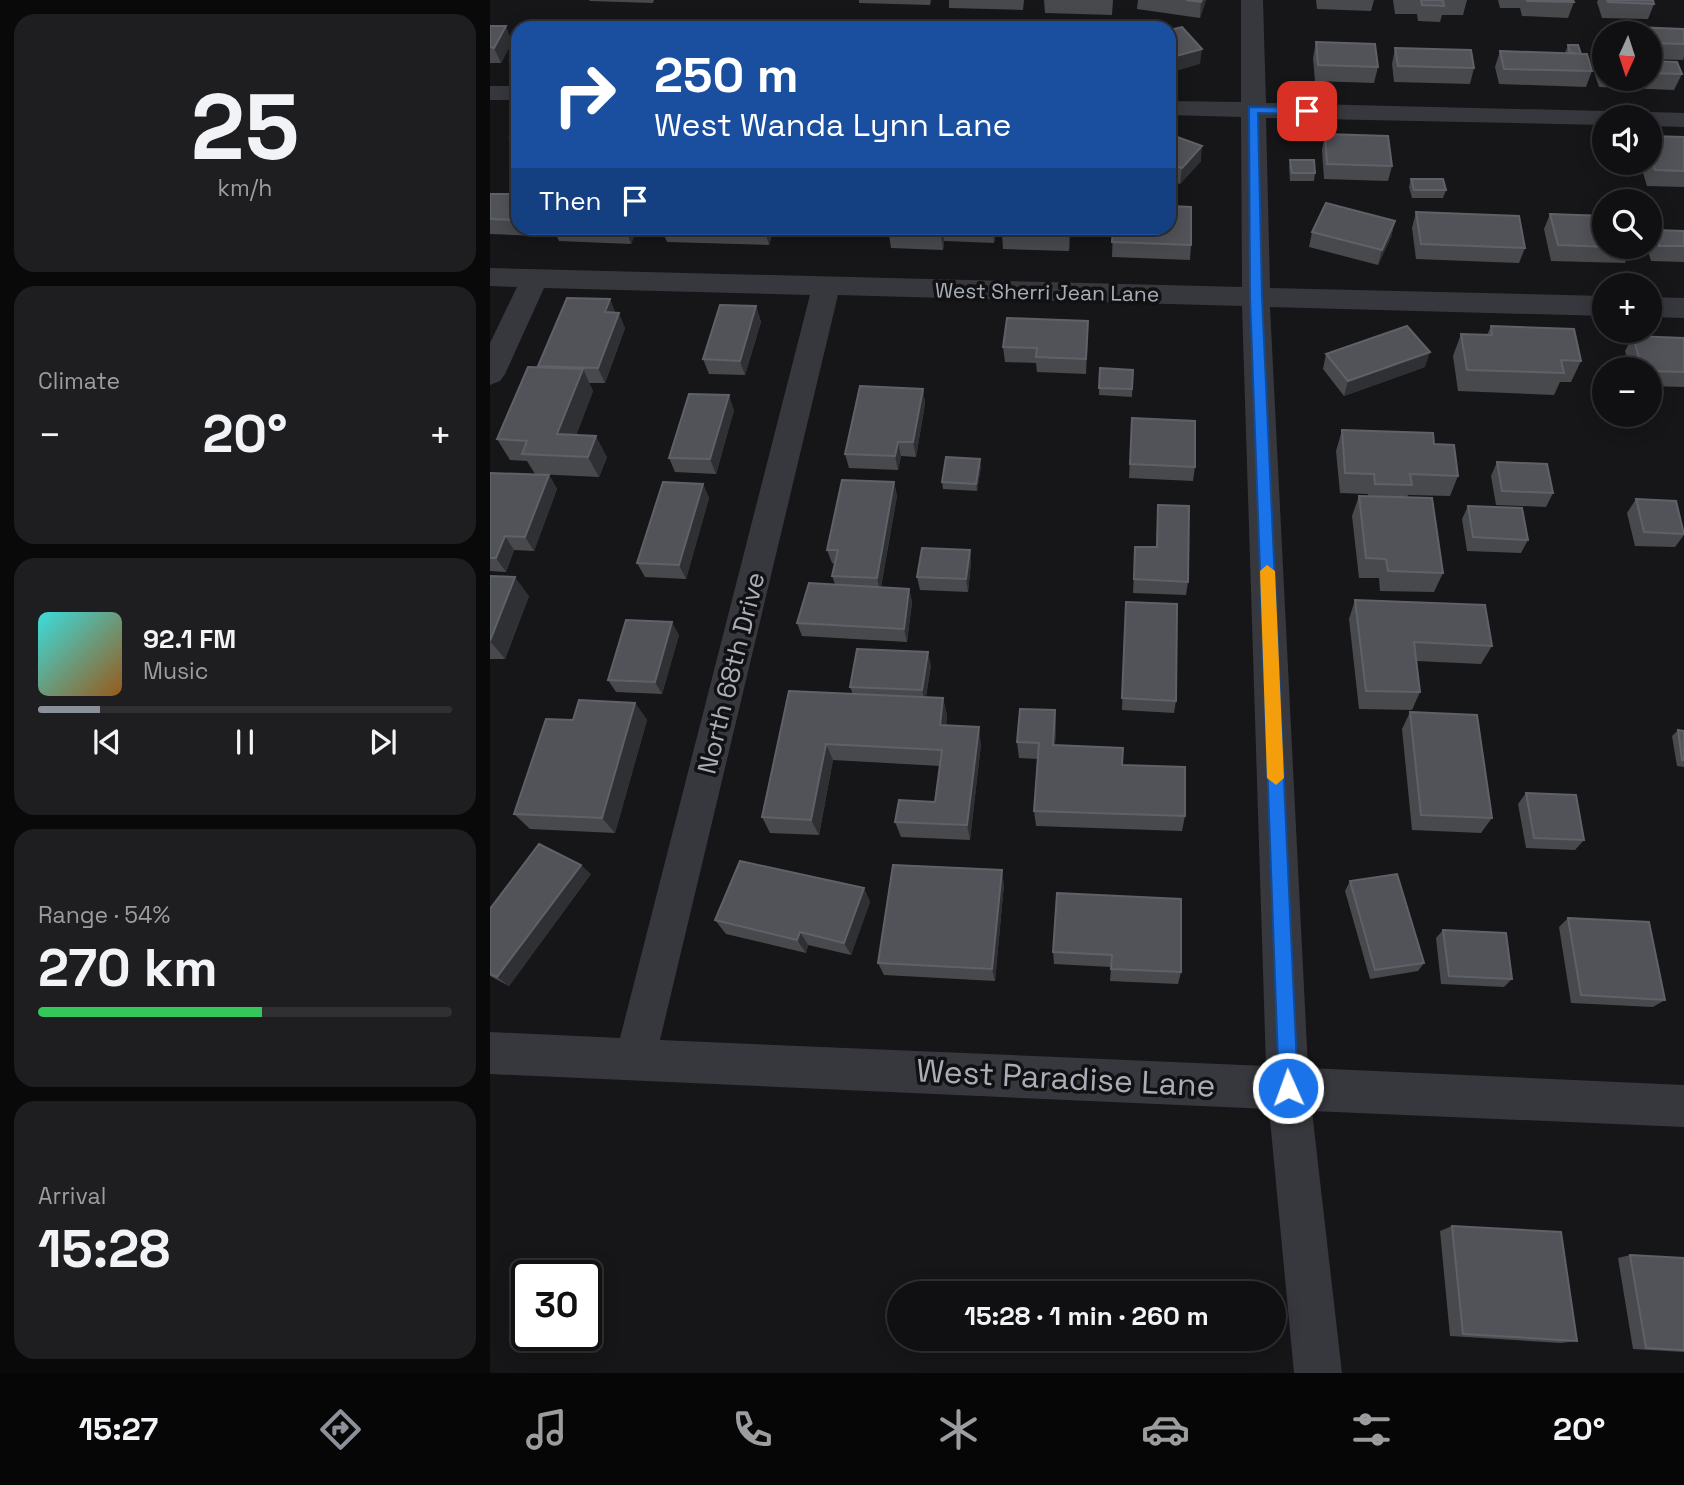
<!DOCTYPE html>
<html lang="en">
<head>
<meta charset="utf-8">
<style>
  :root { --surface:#101012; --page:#1e1e20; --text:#f1f3f6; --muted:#9c9d9f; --line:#303032; --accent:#8c9099 }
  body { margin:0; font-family:"Space Grotesk",sans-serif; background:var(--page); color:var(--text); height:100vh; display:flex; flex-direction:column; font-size:26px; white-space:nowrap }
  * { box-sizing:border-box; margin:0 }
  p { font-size:23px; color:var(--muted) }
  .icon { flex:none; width:38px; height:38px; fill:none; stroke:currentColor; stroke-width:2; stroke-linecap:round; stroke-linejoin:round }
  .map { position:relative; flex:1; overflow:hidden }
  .sheet { display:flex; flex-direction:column; gap:14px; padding:14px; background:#09090a; width:490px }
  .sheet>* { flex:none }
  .banner { position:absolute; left:21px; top:21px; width:665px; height:214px; border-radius:21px; box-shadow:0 4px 18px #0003,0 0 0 2px var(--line); background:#1a4fa0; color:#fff; overflow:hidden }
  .needle { width:46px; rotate:183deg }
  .tools { position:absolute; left:1102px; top:21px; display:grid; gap:14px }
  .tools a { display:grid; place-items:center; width:70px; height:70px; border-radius:50%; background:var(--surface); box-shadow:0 4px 18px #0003,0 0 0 2px var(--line); font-size:35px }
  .speed { position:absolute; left:21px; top:1260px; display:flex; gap:14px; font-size:35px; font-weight:700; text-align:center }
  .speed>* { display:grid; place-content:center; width:91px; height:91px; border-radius:50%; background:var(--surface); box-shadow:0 4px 18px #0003,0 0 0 2px var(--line); line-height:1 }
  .speed .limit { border:4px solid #111; border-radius:10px; background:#fff; color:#111 }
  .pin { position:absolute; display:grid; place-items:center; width:60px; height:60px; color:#fff; margin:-30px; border-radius:14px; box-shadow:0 4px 10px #0006 }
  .me { position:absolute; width:77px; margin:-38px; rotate:358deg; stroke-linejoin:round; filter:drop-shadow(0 0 5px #0008) }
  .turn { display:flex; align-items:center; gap:24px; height:147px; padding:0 28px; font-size:32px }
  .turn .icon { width:91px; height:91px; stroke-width:2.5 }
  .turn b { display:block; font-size:49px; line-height:60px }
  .then { display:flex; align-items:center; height:66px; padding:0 28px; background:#0003; gap:14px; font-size:26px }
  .big { font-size:52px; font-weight:700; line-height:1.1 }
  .sheet .tile { flex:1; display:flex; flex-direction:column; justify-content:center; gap:10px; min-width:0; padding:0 24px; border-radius:21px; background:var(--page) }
  .sheet .dial { align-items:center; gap:0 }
  .dial b { font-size:91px; line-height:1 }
  .song { display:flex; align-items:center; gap:21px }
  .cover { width:84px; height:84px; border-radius:10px; background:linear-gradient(135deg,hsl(180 70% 55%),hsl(30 70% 35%)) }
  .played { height:7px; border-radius:4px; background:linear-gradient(90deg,var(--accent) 15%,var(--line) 15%) }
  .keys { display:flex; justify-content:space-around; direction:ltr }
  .heat { display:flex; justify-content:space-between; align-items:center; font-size:38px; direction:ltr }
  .charge { height:10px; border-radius:5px; background:linear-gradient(90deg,#34c759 54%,var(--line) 0) }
  .trip { position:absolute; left:397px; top:1281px; width:399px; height:70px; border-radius:35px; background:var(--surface); box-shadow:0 4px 18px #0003,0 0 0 2px var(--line); font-weight:700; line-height:70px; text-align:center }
  .tab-bar { display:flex; height:112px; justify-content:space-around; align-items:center; background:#060607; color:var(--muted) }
  .tab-bar .icon { width:49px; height:49px }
  .tab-bar .on { color:var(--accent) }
  .tab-bar b { font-size:32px; color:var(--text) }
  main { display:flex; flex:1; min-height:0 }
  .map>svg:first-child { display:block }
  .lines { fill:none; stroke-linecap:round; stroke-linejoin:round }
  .street { fill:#37383d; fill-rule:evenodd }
  .wall { fill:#47494d }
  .shaded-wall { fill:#2f3033 }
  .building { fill:#525359; stroke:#5f6168; stroke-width:2 }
  .route { fill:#1a73e8; stroke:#114b97; stroke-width:2 }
  .slow { fill:#f59e0b }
  .labels { text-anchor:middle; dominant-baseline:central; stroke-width:7; stroke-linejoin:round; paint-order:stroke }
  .far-street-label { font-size:21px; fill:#a8adb8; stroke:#111113 }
  .street-label { font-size:26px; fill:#a8adb8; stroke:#111113 }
  .near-street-label { font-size:32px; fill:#a8adb8; stroke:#111113 }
</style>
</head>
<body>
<main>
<section class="sheet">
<div class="tile dial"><b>25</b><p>km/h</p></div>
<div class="tile"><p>Climate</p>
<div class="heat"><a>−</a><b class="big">20°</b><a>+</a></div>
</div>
<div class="tile">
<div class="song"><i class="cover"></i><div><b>92.1 FM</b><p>Music</p></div></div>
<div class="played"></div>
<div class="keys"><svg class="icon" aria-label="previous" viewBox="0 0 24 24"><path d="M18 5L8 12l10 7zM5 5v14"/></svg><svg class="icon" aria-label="pause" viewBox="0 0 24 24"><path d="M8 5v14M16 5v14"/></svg><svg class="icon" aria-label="next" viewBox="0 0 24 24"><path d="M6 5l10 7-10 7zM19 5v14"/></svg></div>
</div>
<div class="tile"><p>Range · 54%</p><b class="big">270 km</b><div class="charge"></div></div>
<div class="tile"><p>Arrival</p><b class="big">15:28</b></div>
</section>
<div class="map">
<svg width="1194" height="1373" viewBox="0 0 1194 1373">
  <rect width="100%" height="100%" fill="#161618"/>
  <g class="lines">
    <path class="street" d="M751,0H773L776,103L1115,111L1127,117H1115V125L776,118L780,288L1115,296V316L780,307L818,1068L1194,1085V1127L822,1111L852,1373H804L779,1109L0,1074V1032L130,1038L320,295L54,288L15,374L10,381L0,385V343L27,287L0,286V268L752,287L751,117L679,115V101L751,102ZM348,295L752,306L776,1066L170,1040Z
      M0,86H28V100H0Z
      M1160,112L1194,113V127L1160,126V117H1149Z
      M1160,297L1194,298V318L1160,317Z"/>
  </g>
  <path class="wall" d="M99,0H164L163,3L100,1Z
    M369,0H441L440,5L369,3Z
    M459,0H534L533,10L459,8Z
    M554,0H623L622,15L555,13Z
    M648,0H716L710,18L647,9Z
    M826,0H884L881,11L827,9Z
    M903,0H977L973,15H952L950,22L928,21L927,14H905Z
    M1008,0H1083L1084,2L1078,18L1032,16L1030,8H1010Z
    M1108,0H1163L1164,4L1158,19L1112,18L1107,2Z
    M0,26L22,42L11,63H0Z
    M1144,27L1194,29V57L1193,60L1160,59V33H1142Z
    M826,42L888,67L884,83L825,81L823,58Z
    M1078,45L1091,54L1102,71L1096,87L1009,84L1005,67L1010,51L1075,53Z
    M905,48L984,68L980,84L904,82L902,64Z
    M1112,59H1115V79H1160V61L1192,74L1184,90L1109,87L1105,75Z
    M28,120V153H27L20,137Z
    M679,134L711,161L690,184L679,180Z
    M835,134L902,166L898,181L834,179L832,150Z
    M1160,136L1194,137V187L1157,186L1150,163H1160Z
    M800,160L825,173L824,181H800L799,167Z
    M921,179L956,190L953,198H922L919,187Z
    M0,194H28V228H51L47,236L0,234Z
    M926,212L1035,248L1029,263L926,259L922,228Z
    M1060,214L1142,248L1135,263L1061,261L1054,229Z
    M905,221L901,237L888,265L819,247L822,232Z
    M63,228H147L141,244L69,241Z
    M171,228H284L279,245L177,242Z
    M398,228H507L504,243L454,241L453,250L401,248Z
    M513,228H581L579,251L513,249L512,234Z
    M623,228L701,245L700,260L622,257Z
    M1164,230L1194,231V262L1161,261L1157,247H1160V238Z
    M120,299L125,313L135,328L115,383H99L103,391L86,435L117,457L109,477L45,474L37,461L20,460L7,439L49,367L48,366Z
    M266,306L271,322L255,375L219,374L213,359Z
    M598,321L596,374L547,372L546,363L515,362L513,347Z
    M1001,326L1091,361L1081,382H1070L1064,395L968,391L963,356L971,334L997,335Z
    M1143,336L1194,338V387L1160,386V369H1140L1135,351Z
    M836,354L935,367L854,396L833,369Z
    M610,368L643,370L642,397L609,395Z
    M433,389L435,404L426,457L411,456L408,470L359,468L355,454Z
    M244,410L226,474L185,472L179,458Z
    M642,418L705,467L703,481L639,478Z
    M852,430L944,444L968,476L960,496L918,495L917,497L953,573L944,592L890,591L889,578H869L862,516L869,496H878V494L850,493L846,451Z
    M1007,462L1063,493L1056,507L1006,505L1001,476Z
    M491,466L487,491L453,489L452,482Z
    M0,473L59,475L67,489L44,551L24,550L16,572L0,571Z
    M404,482L407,496L391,587L419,589L422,602L417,642L312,636L307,623L345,584L342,576L345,564L342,563L337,550Z
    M213,484L219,498L196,579L155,577L147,563Z
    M1146,499L1194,532V535L1185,547L1145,546L1137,513Z
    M668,505L698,582L696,595L643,593L645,547H666Z
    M978,506L1038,540L1031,553L977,551L972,519Z
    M480,550L481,563L478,592L430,590L427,577Z
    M0,576L39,596L15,659H0Z
    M865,600L1002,646L991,664L926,661L930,692L922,710L869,709L859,619Z
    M636,602L686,701L684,713L632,710Z
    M189,635L172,694L126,692L118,680Z
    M441,665L436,697L453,698L457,716L456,725L491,744L480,840L411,837L405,822L445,802L450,766L343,760L329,835L280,833L272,817L363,694L360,687Z
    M145,703L157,720L125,833L40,829L24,814L83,720Z
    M565,710L566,727L565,745L632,765L695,816L692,831L546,826L544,811L548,759L529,758L527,742Z
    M920,712L1002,818L991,833L922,830L912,729Z
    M1188,730L1194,731V767L1187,766L1182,736Z
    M1036,793L1094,840L1085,850L1036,848L1028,804Z
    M101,874L19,986L0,976V909Z
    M860,881L934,963L928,971L880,979L855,891Z
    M514,884L505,981L394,975L388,963Z
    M374,888L380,902L361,955L318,945L316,953L236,934L225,920Z
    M567,893L691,972L688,984L620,981L621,967L564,964L563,952Z
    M1078,918L1175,1000L1163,1007L1081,1003L1069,927Z
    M953,930L1022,979L1014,987L951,984L946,938Z
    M962,1226L1087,1341L1071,1343L960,1336L950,1231Z
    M1140,1255L1194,1258V1352L1143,1349L1128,1258Z"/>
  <path class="shaded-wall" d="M712,0H716L710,18L711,2Z
    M16,26L22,42L11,63L4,48Z
    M712,49L710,64L679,73V58Z
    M712,146L711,161L690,184L692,168Z
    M905,221L901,237L888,265L892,250Z
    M43,228H51L47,236Z
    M135,228H147L141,244Z
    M274,228H284L279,245Z
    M450,228H453L454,241L453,250Z
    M503,228H507L504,243Z
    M579,228H581L579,251Z
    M120,299L126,315L115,312Z
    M266,306L271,322L255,375L250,361Z
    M129,313L135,328L115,383L108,368Z
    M598,321V336L596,374V359Z
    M940,352L935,367L854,396L858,381Z
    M93,369L103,391L79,455L67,434Z
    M433,389L435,404L426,457L423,442Z
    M239,395L244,410L226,474L220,459Z
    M106,436L117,457L109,477L98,457Z
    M408,442L411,456L408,470L405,456Z
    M490,459L491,466L487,491L486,484Z
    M59,475L67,489L44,551L35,537Z
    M404,482L407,496L390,591L387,578Z
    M213,484L219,498L196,579L189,565Z
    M15,536L24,550L16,572L6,558Z
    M480,550L481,563L478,592L476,579Z
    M25,577L39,596L15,659L0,641Z
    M419,589L422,602L417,642L414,629Z
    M182,622L189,635L172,694L165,682Z
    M438,652L441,665L435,702L432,690Z
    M453,698L457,716L454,742L450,725Z
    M145,703L157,720L125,833L112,818Z
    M565,710L566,727L564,761L563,745Z
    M489,727L491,744L480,840L477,825Z
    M336,744L343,760L329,835L321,820Z
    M91,865L101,874L19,986L7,977Z
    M512,870L514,884L505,981L502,969Z
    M374,888L380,902L361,955L354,943Z
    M310,932L318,945L316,953L307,940Z"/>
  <path class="building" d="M696,0H712L711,2Z
    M931,0H953L954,6L932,5Z
    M1037,0H1083L1084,2L1037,1Z
    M1117,0H1163L1164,4L1118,2Z
    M305,20L336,21L334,28H303Z
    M506,24L535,25L534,28H505Z
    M0,26H16L4,48L0,47Z
    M363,27L386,28H362Z
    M692,27L712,49L679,58V30Z
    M1144,27L1194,29V44L1160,43V33H1146Z
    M826,42L885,44L888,67L828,65Z
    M1078,45H1088L1091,54L1080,53Z
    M905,48L981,50L984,68L908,66Z
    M1010,51L1097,54L1102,71L1014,69Z
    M1112,59H1115V69Z
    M1160,61L1187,62L1192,74L1160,73Z
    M28,120V137H20Z
    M679,134L712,146L692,168L679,164Z
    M835,134L898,136L902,166L837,164Z
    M1160,136L1194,137V171L1165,170L1160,156Z
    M800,160H824L825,173H802Z
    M921,179H953L956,190H924Z
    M0,194H28V220L0,219Z
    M836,203L905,221L892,250L822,232Z
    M679,206L701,207V245L622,242L623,228H679Z
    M926,212L1029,216L1035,248L931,244Z
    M1060,214L1115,216V247H1142V248L1068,245Z
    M513,228H579V236L512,234Z
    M1164,230L1194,231V246H1169Z
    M77,298L120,299L115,312L129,313L108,368L48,366Z
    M230,305L266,306L250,361L213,359Z
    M517,318L598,321L596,359L546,357L547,348L513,347Z
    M917,326L940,352L858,381L836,354Z
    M1001,326L1084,329L1091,361L1071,360L1074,373L977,370L971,334L1002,335Z
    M1143,336L1194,338V372L1160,371V369H1152Z
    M38,367L93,369L67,434L106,436L98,457L32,454L37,441L7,439Z
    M610,368L643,370L642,389L609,388Z
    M370,386L433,389L423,442H408L405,456L355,454Z
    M199,394L239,395L220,459L179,458Z
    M642,418L705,421V467L640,464Z
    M852,430L943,433L944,444L964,445L968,476L920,474L922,485L885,484L884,474L855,473Z
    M456,457L490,459L486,484L452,482Z
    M1007,462L1057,464L1063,493L1012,491Z
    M0,473L59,475L35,537L15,536L6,558H0Z
    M352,480L404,482L387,578L342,576L348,550H337Z
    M173,482L213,484L189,565L147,563Z
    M869,496L942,498L953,573L898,571L896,559L876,558Z
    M1146,499L1186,501L1194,534L1154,532Z
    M668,505L699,506L698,582L644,579L645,547H667Z
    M978,506L1032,508L1038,540L983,537Z
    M432,548L480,550L476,579L427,577Z
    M0,576L25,577L0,641Z
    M319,583L419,589L414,629L307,623Z
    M865,600L995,605L1002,646L924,642L930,692L876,691Z
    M636,602L687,604L686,701L632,698Z
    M136,620L182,622L165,682L118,680Z
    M367,649L438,652L432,690L360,687Z
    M299,691L453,698L450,725L489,727L477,825L405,822L409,800L445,802L452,750L336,744L321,820L272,817Z
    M89,700L145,703L112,818L24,814L56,719L83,720Z
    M530,709L565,710L563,745L633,748L632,765L695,767V816L544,811L549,743L527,742Z
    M920,712L987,715L1002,818L931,815Z
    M1188,730L1194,731V760H1192Z
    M1036,793L1086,795L1094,840L1044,838Z
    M49,844L91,865L7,977L0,974V909Z
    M250,861L374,888L354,943L310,932L307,940L225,920Z
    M403,865L512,870L502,969L388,963Z
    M907,874L934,963L885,970L860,881Z
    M567,893L691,899V972L621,969L622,955L563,952Z
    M1078,918L1159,922L1175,1000L1091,995Z
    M953,930L1016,933L1022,979L959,976Z
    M962,1226L1071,1232L1087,1341L973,1334Z
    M1140,1255L1194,1258V1350L1156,1348Z"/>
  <path class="route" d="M759,107L817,108L822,111L817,114L768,113L772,297L808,1088L805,1095L798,1098L791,1095L789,1088L760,297Z"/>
  <path class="slow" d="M777,565L785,571L794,778L786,785L777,778L770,571Z"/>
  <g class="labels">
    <g class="far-street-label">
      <text transform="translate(557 292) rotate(1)">West Sherri Jean Lane</text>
    </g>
    <g class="street-label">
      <text transform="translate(241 673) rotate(-76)">North 68th Drive</text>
    </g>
    <g class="near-street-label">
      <text transform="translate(576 1078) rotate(3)">West Paradise Lane</text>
    </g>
  </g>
</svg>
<div class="tools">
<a><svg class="needle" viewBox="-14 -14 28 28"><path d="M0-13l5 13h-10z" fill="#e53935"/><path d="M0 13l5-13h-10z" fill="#9c9d9f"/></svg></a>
<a><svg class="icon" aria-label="sound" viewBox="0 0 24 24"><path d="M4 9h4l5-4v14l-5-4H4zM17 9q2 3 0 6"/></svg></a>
<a><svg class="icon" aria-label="search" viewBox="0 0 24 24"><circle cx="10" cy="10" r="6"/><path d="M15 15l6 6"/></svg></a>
<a>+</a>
<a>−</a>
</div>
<div class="speed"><div class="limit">30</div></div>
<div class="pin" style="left:817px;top:111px;background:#d93025"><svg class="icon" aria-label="arrive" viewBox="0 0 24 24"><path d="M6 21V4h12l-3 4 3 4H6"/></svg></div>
<svg class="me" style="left:798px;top:1088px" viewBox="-20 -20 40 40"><circle r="17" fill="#1a73e8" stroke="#fff" stroke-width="3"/><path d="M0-11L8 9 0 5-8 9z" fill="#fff"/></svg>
<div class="trip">15:28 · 1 min · 260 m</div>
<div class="banner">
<div class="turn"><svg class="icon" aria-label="right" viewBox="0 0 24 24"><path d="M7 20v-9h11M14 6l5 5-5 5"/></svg><div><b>250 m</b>West Wanda Lynn Lane</div></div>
<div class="then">Then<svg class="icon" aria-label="arrive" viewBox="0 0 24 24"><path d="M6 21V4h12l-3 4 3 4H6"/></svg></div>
</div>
</div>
</main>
<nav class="tab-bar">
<b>15:27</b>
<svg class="icon on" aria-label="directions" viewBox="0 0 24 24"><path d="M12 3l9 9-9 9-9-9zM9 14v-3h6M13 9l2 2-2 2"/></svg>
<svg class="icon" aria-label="music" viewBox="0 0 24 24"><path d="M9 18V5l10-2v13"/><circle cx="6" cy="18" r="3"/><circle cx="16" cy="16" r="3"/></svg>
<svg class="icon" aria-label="phone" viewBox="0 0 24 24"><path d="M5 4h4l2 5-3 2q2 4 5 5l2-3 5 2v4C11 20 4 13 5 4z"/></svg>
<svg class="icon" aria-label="climate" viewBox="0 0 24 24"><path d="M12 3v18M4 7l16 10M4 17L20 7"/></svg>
<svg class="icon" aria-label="car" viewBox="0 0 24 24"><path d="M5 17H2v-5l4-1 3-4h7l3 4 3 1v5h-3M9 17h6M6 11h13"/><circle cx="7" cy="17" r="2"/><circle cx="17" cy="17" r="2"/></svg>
<svg class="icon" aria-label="filters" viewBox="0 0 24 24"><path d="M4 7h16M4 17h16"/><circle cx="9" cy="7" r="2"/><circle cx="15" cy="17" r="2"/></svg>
<b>20°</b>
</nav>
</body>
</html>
